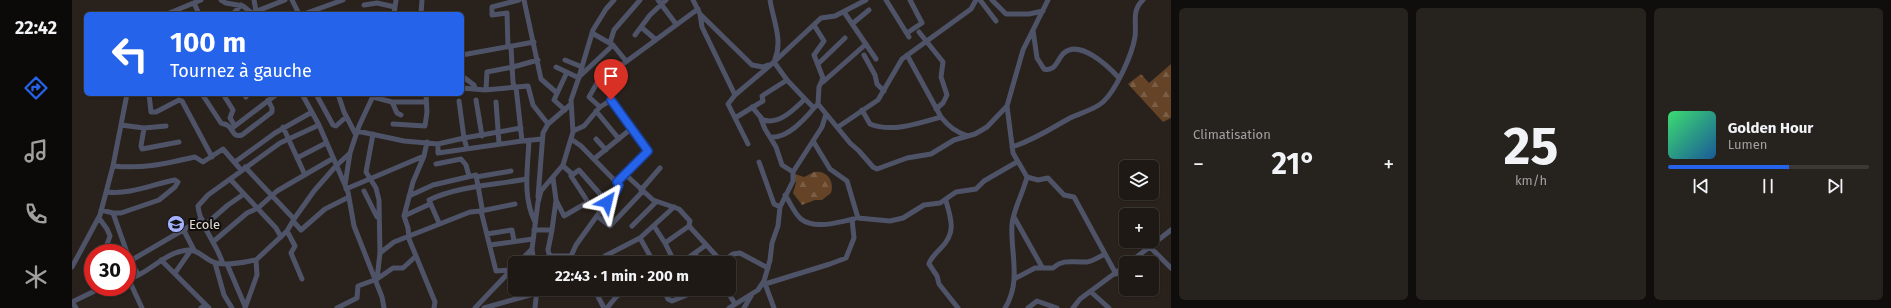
<!DOCTYPE html>
<html lang="fr">
<head>
<meta charset="utf-8">
<style>
  :root { --surface:#1e1915; --page:#26221e; --text:#f1f3f6; --muted:#a1a0a0; --line:#3c3834; --accent:#2563eb }
  body { margin:0; font-family:"Fira Sans",sans-serif; background:var(--page); color:var(--text); height:100vh; display:flex; flex-direction:column; font-size:15px; white-space:nowrap }
  * { box-sizing:border-box; margin:0 }
  p { font-size:13px; color:var(--muted) }
  .icon { flex:none; width:22px; height:22px; fill:none; stroke:currentColor; stroke-width:2; stroke-linecap:round; stroke-linejoin:round }
  .map { position:relative; flex:1; overflow:hidden }
  .sheet { display:flex; flex-direction:column; gap:8px; padding:8px; background:#100e0c; width:720px }
  .sheet>* { flex:none }
  .banner { position:absolute; left:12px; top:12px; width:380px; height:84px; border-radius:6px; box-shadow:0 1px 3px #0004,0 0 0 1px var(--line); background:#2563eb; color:#fff; overflow:hidden }
  .buttons { position:absolute; left:1047px; top:160px; display:grid; gap:8px }
  .buttons a { display:grid; place-items:center; width:40px; height:40px; border-radius:6px; background:var(--surface); box-shadow:0 1px 3px #0004,0 0 0 1px var(--line); font-size:20px }
  .speed { position:absolute; left:12px; top:244px; display:flex; gap:8px; font-size:20px; font-weight:700; text-align:center }
  .speed>* { display:grid; place-content:center; width:52px; height:52px; border-radius:50%; background:var(--surface); box-shadow:0 1px 3px #0004,0 0 0 1px var(--line); line-height:1 }
  .speed .limit { border:6px solid #d22; background:#fff; color:#111 }
  .pin { position:absolute; display:grid; place-items:center; width:34px; height:34px; color:#fff; margin:-41px -17px; border-radius:50% 50% 50% 0; rotate:-45deg; box-shadow:0 0 4px #0007 }
  .pin .icon { rotate:45deg }
  .me { position:absolute; width:44px; margin:-22px; rotate:37deg; stroke-linejoin:round; filter:drop-shadow(0 0 3px #0008) }
  .turn { display:flex; align-items:center; gap:14px; height:84px; padding:0 20px; font-size:18px }
  .turn .icon { width:52px; height:52px; stroke-width:2.5 }
  .turn b { display:block; font-size:28px; line-height:34px }
  .big { font-size:30px; font-weight:700; line-height:1.1 }
  .sheet .widget { flex:1; display:flex; flex-direction:column; justify-content:center; gap:6px; min-width:0; padding:0 14px; border-radius:6px; background:var(--page) }
  .sheet .dial { align-items:center; gap:0 }
  .dial b { font-size:52px; line-height:1 }
  .song { display:flex; align-items:center; gap:12px }
  .cover { width:48px; height:48px; border-radius:6px; background:linear-gradient(135deg,hsl(140 70% 55%),hsl(210 70% 35%)) }
  .played { height:4px; border-radius:2px; background:linear-gradient(90deg,var(--accent) 60%,var(--line) 60%) }
  .keys { display:flex; justify-content:space-around; direction:ltr }
  .heat { display:flex; justify-content:space-between; align-items:center; font-size:22px; direction:ltr }
  .sheet .tiles { flex:1; display:grid; gap:8px; grid-template-columns:repeat(3,1fr) }
  .trip { position:absolute; left:436px; top:256px; width:228px; height:40px; border-radius:6px; background:var(--surface); box-shadow:0 1px 3px #0004,0 0 0 1px var(--line); font-weight:700; line-height:40px; text-align:center }
  main { display:flex; flex:1; min-height:0 }
  .tabs { display:flex; flex-direction:column; width:72px; justify-content:space-around; align-items:center; background:#0c0a08; color:var(--muted) }
  .tabs .icon { width:28px; height:28px }
  .tabs .current { color:var(--accent) }
  .tabs b { font-size:18px; color:var(--text) }
  .map>svg:first-child { display:block }
  .forest { fill:url(#forest-firs) }
  .lines { fill:none; stroke-linecap:round; stroke-linejoin:round }
  .street { stroke:#4f5368; stroke-width:5 }
  .route-casing { stroke:#184099; stroke-width:10 }
  .route { stroke:#2563eb; stroke-width:7 }
  .labels { text-anchor:middle; dominant-baseline:central; stroke-width:4; stroke-linejoin:round; paint-order:stroke }
  .poi-label { font-size:13px; fill:#e1dcd8; stroke:#0f0c09; text-anchor:start }
</style>
</head>
<body>
<main>
<nav class="tabs">
<b>22:42</b>
<svg class="icon current" aria-label="directions" viewBox="0 0 24 24"><path d="M12 3l9 9-9 9-9-9zM9 14v-3h6M13 9l2 2-2 2"/></svg>
<svg class="icon" aria-label="music" viewBox="0 0 24 24"><path d="M9 18V5l10-2v13"/><circle cx="6" cy="18" r="3"/><circle cx="16" cy="16" r="3"/></svg>
<svg class="icon" aria-label="phone" viewBox="0 0 24 24"><path d="M5 4h4l2 5-3 2q2 4 5 5l2-3 5 2v4C11 20 4 13 5 4z"/></svg>
<svg class="icon" aria-label="climate" viewBox="0 0 24 24"><path d="M12 3v18M4 7l16 10M4 17L20 7"/></svg>
</nav>
<div class="map">
<svg width="1099" height="308" viewBox="0 0 1099 308">
  <defs>
    <pattern id="forest-firs" width="22" height="20" patternUnits="userSpaceOnUse"><rect width="22" height="20" fill="#644327"/><path d="M5 1l3.5 6h-7zM16 11l3.5 6h-7z" fill="#7a5e46"/></pattern>
  </defs>
  <rect width="100%" height="100%" fill="#28211c"/>
  <path class="forest" d="M1099,64V118L1091,122L1056,84L1069,74L1077,83Z
    M742,172C754,170 763,180 759,193L750,200H743L730,205L721,193L724,183L722,178L723,174L732,177Z"/>
  <g class="lines">
    <path class="street" d="M149,0L154,3L171,6L181,14
      M182,0L184,11
      M220,0L227,14
      M452,0L469,79L485,93
      M586,0L604,24
      M621,0L628,14L630,27L663,95L656,104L676,144
      M698,0C701,20 711,40 703,59
      M814,0L837,37
      M908,0L924,21
      M920,0L934,14H957L971,11
      M122,3L127,14
      M292,5L305,3L323,7
      M772,12L804,59
      M180,13L213,0
      M95,14L129,0
      M161,14L169,5
      M232,14L271,0
      M322,14L324,0
      M349,14L350,0
      M628,14L680,65L691,67L696,65
      M780,24L797,10
      M742,25L752,41L742,55L751,78L747,87L746,104
      M569,27L583,39
      M961,30L965,58L972,69C984,72 985,59 992,53C1008,39 1037,67 1047,78
      M847,32L871,62L869,77L875,95L871,103L864,109
      M520,33L541,45L554,61
      M835,33L850,23L838,0
      M563,35L578,15L594,0
      M538,43L542,30L568,0
      M436,47L435,13L420,15V7L447,0
      M439,47L441,82L442,87
      M390,55L462,42
      M792,55L803,75L805,84L812,91
      M835,55L869,117C877,127 884,132 896,136
      M493,60L510,67
      M702,62L715,80L733,99
      M746,64L773,38
      M484,67L507,78
      M390,76L402,85L403,89
      M508,76L541,45
      M751,82L794,44
      M444,87L450,141L470,139
      M390,88L413,90L456,86L461,105L476,124
      M414,89L415,72L441,67L466,60
      M77,94L79,112H84L107,100L110,101L140,157
      M130,94L149,123C151,124 153,124 155,125C162,129 160,138 170,135L200,112V108L196,100
      M151,94L161,110L158,118L163,126
      M172,94L174,97
      M230,94L247,125L276,192L282,226L310,297L312,308
      M244,94L261,125L264,126L274,117
      M266,94L272,112L284,135
      M663,95L702,62L749,18L763,16L794,0
      M301,97L320,102L325,113L329,115
      M404,100L410,136
      M320,102H354
      M424,102L427,143
      M528,107L517,97L525,83L626,9
      M680,107L691,120C708,125 722,109 733,99L742,108L746,104L778,143L787,151L801,167L805,169L835,158L859,154L882,140L903,134L915,127L935,106
      M493,110L482,100L495,72
      M790,110L798,124C820,133 848,123 869,117
      M524,111L547,139
      M663,118L691,101L690,96L715,80
      M689,119L693,129L704,147L710,165L721,172
      M321,124L353,126L355,112L354,94
      M49,125L72,128L94,126
      M211,127L233,175
      M766,127L806,100L830,59L899,9L904,0
      M72,128L69,146L70,149L107,142
      M159,129L205,94
      M285,131L332,141L366,144L392,138L387,101
      M501,131L512,126L528,107L539,100L576,151L545,182
      M698,137C715,139 732,120 742,108
      M524,139L534,150
      M457,140C456,167 450,196 463,222
      M741,141L758,169L775,181L786,218L818,221L831,218L852,205L868,203L884,192L904,189L912,181L945,162
      M355,142L352,156L341,182L332,216L336,228L337,239L363,302L362,308
      M366,144V153L450,141
      M940,147C962,140 978,129 998,118C1008,113 1022,110 1031,102C1044,90 1060,55 1063,37C1065,23 1059,11 1071,0
      M395,149L392,138L449,128
      M225,158L254,143
      M522,159L560,128
      M163,162L203,133L240,112
      M687,162L702,204L708,207
      M364,164L389,159L394,165L397,176
      M41,166C73,169 92,164 123,157L131,162L151,149L169,170
      M173,167L222,219
      M554,175L581,200L607,209L618,221L617,226L650,262L661,254L668,253L696,268
      M499,176L507,170L535,202
      M404,177L439,171
      M955,177L966,180L976,178L992,195L1002,197L1044,274
      M481,178L484,200L492,216L516,202L499,176V173L491,166
      M158,179L204,228L209,237
      M273,185L278,153
      M274,189L352,156
      M569,190L588,168
      M292,191L305,217
      M713,195C718,202 722,213 729,219C743,230 766,222 782,219
      M337,196L361,185L404,175L410,208L409,211L424,271L438,270
      M466,197L471,133L476,124L498,105
      M874,201C880,221 884,234 868,249C864,253 858,259 857,264L865,276L867,284L886,308
      M29,210L41,213H49L87,200L103,187L106,182L103,180C81,184 58,195 35,192
      M41,213L58,261L66,274
      M332,216L358,204
      M525,216L538,226L571,191
      M942,217L970,267
      M27,218L35,229L38,236L33,250L34,253
      M221,221L229,230L253,209L277,197
      M367,223L357,200C386,186 423,185 454,179
      M133,225L156,205L172,194
      M560,226L584,202
      M582,226L593,243L617,226
      M111,229L122,250
      M462,230H480L484,200
      M480,230L476,250L477,254L480,256H500
      M215,231L223,246L219,253L230,279
      M415,234L440,230L442,241
      M568,238L582,263
      M142,241L175,213L186,208L205,191L260,159
      M593,243L603,263
      M418,245L461,239
      M1077,246L1099,268
      M308,253L322,242L398,212L409,211L443,204
      M623,254L629,263
      M89,260L137,308
      M58,261L130,219
      M143,263L152,295L160,308
      M446,263L460,249
      M462,263L460,249L466,202L469,191L491,165L501,132L499,100L506,80L521,30L534,9L542,0
      M496,263L504,245L547,185L509,146L499,139
      M524,263L533,256L568,238L602,207
      M609,263L634,245
      M1057,263L1099,230
      M151,264C145,244 128,226 126,206L136,195L208,143L247,125
      M155,264L173,306
      M0,267L28,215L41,166L55,94
      M103,273L119,250
      M305,279L321,268H331L343,257
      M942,279L963,268H981C992,258 1001,263 1015,262C1021,261 1027,257 1033,254
      M55,280C77,274 92,252 116,250C127,249 134,261 144,263C157,266 171,262 184,260
      M57,280L70,308
      M692,281L702,308
      M693,284L758,264L774,258L782,238L780,219
      M522,289L532,308
      M591,289L596,299L600,301L630,289
      M654,289L663,304
      M1019,292L1037,308
      M0,302L31,287
      M0,302L4,308
      M129,308L134,305
      M173,308L185,275L184,260L215,231L222,219L242,191L263,167L278,153L287,126L302,94
      M265,308L285,298L286,286L305,279L308,253L307,200L304,188L294,172L301,134
      M403,308L443,266
      M412,308L465,293L472,289
      M463,308L465,289
      M535,308L544,297L555,289
      M657,308L686,290L692,281L698,260L700,243L706,226L708,207L721,181V172L750,127L754,114
      M672,308L679,296
      M933,308C950,281 938,252 940,224C942,208 951,193 955,177L941,153L935,106L951,50L976,0
      M956,308L965,301L985,308
      M1001,308L1008,299L1054,265"/>
  </g>
  <g class="lines">
    <defs>
      <path id="route" d="M535,202L544,192L547,185L545,182L576,151L539,100"/>
    </defs>
    <use href="#route" class="route-casing"/>
    <use href="#route" class="route"/>
  </g>
  <defs>
    <symbol id="school-disc" viewBox="-11 -11 22 22"><circle r="9.5" fill="#a5b1fc" stroke="#0f0c09"/><path d="M0-5L7-2L0 1L-7-2ZM-4 1L0 2.5L4 1V4Q0 6-4 4Z" fill="#111"/></symbol>
  </defs>
  <g fill-rule="evenodd">
    <use href="#school-disc" x="94" y="214" width="20" height="20"/>
  </g>
  <g class="labels">
    <g class="poi-label">
      <text x="117" y="224">Ecole</text>
    </g>
  </g>
</svg>
<div class="buttons">
<a><svg class="icon" aria-label="layers" viewBox="0 0 24 24"><path d="M12 4l9 5-9 5-9-5zM3 14l9 5 9-5"/></svg></a>
<a>+</a>
<a>−</a>
</div>
<div class="speed"><div class="limit">30</div></div>
<div class="pin" style="left:539px;top:100px;background:#d93025"><svg class="icon" aria-label="arrive" viewBox="0 0 24 24"><path d="M6 21V4h12l-3 4 3 4H6"/></svg></div>
<svg class="me" style="left:535px;top:202px" viewBox="-20 -20 40 40"><path d="M0-17L14 15 0 8-14 15z" fill="#2563eb" stroke="#fff" stroke-width="4"/></svg>
<div class="trip">22:43 · 1 min · 200 m</div>
<div class="banner">
<div class="turn"><svg class="icon" aria-label="left" viewBox="0 0 24 24"><path d="M17 20v-9H6M10 6l-5 5 5 5"/></svg><div><b>100 m</b>Tournez à gauche</div></div>
</div>
</div>
<section class="sheet">
<div class="tiles">
<div class="widget"><p>Climatisation</p>
<div class="heat"><a>−</a><b class="big">21°</b><a>+</a></div>
</div>
<div class="widget dial"><b>25</b><p>km/h</p></div>
<div class="widget">
<div class="song"><i class="cover"></i><div><b>Golden Hour</b><p>Lumen</p></div></div>
<div class="played"></div>
<div class="keys"><svg class="icon" aria-label="previous" viewBox="0 0 24 24"><path d="M18 5L8 12l10 7zM5 5v14"/></svg><svg class="icon" aria-label="pause" viewBox="0 0 24 24"><path d="M8 5v14M16 5v14"/></svg><svg class="icon" aria-label="next" viewBox="0 0 24 24"><path d="M6 5l10 7-10 7zM19 5v14"/></svg></div>
</div>
</div>
</section>
</main>
</body>
</html>
